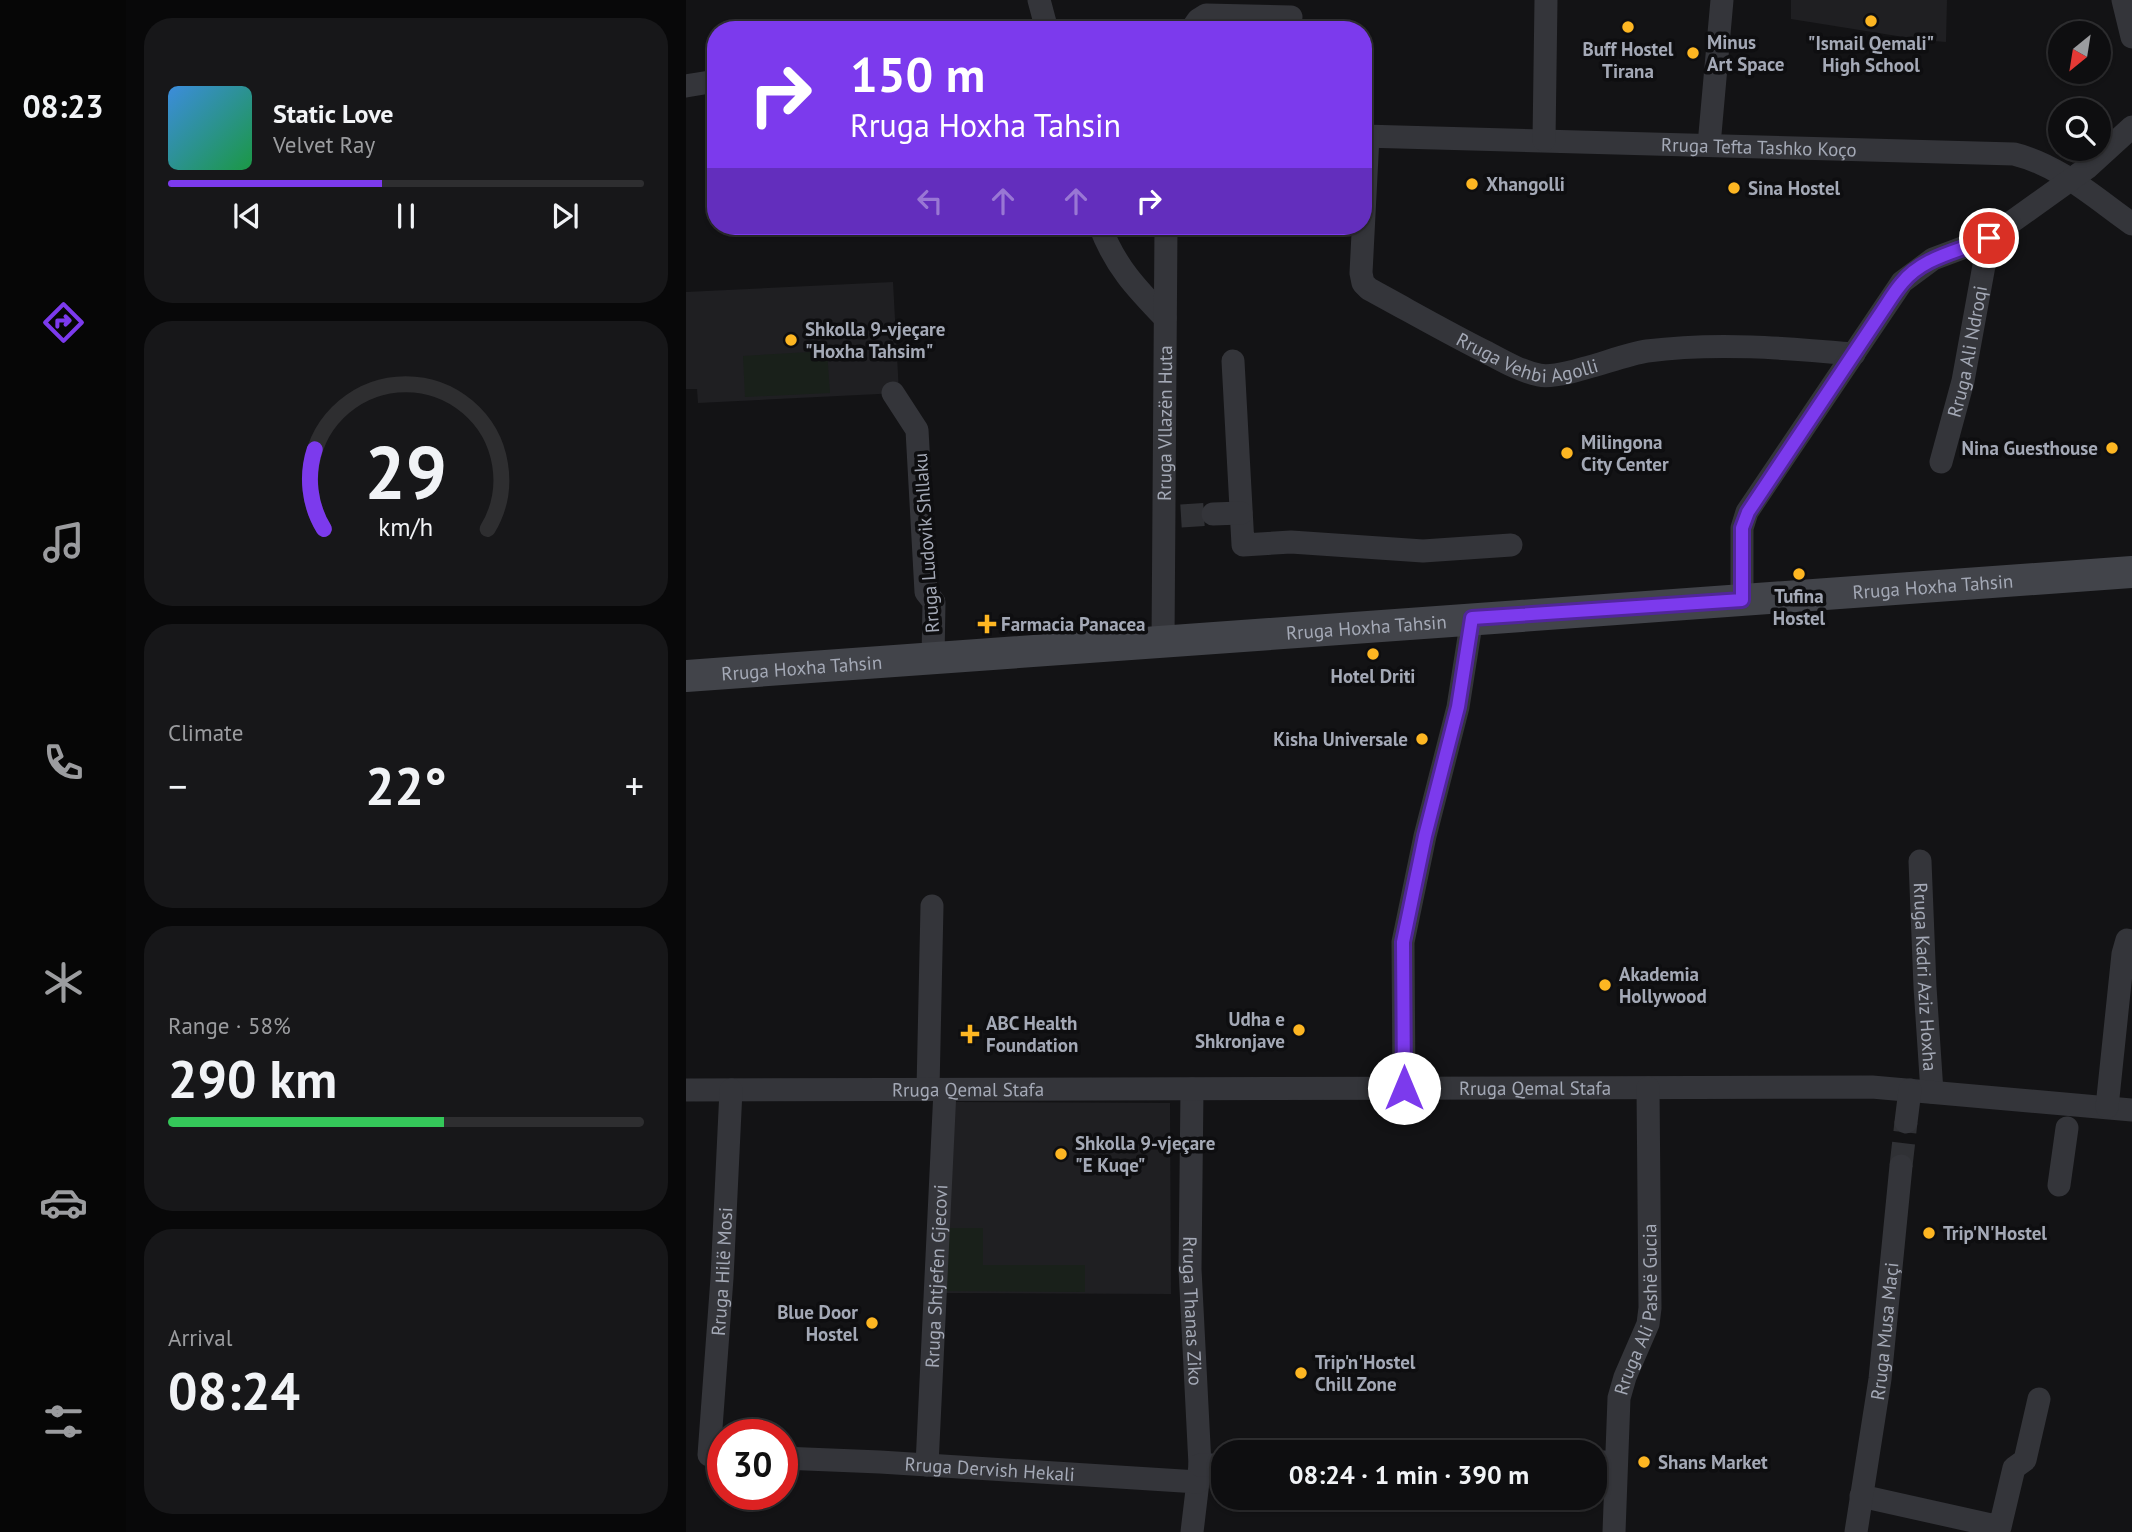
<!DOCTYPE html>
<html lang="en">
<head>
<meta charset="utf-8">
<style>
  :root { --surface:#0e0e10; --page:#171719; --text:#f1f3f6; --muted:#9b9c9f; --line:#2e2e30; --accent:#7c3aed }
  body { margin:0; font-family:"PT Sans",sans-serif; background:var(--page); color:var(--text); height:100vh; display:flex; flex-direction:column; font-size:26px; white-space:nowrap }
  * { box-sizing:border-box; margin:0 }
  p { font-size:23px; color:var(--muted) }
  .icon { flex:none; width:38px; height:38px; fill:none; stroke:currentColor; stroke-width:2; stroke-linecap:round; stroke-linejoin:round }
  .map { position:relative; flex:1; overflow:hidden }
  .drawer { display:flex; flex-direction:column; gap:18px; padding:18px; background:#080809; width:560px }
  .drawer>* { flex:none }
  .banner { position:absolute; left:21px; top:21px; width:665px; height:214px; border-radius:28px; box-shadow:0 2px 5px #0004,0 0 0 2px var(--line); background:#7c3aed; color:#fff; overflow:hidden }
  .needle { width:46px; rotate:210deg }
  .buttons { position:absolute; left:1362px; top:21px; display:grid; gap:14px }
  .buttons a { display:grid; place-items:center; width:63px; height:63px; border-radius:50%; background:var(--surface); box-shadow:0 2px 5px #0004,0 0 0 2px var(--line); font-size:35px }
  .speed { position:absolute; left:21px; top:1419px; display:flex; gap:14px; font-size:35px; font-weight:700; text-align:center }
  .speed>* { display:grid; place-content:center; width:91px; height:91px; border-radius:50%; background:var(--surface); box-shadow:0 2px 5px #0004,0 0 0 2px var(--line); line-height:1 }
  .speed .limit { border:10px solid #d22; background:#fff; color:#111 }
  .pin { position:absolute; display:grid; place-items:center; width:60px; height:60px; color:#fff; margin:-30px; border:4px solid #fff; border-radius:50%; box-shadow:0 2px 7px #0007 }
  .me { position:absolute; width:77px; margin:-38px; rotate:0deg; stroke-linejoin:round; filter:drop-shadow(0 0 5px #0008) }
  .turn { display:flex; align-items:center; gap:24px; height:147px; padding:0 28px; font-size:32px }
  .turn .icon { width:91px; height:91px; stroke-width:2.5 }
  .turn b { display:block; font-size:49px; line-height:60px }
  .lanes { display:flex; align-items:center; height:66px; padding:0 28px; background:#0003; justify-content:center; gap:35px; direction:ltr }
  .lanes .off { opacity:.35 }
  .big { font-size:52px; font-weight:800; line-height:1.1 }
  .drawer .tile { flex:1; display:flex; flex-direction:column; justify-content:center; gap:10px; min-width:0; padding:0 24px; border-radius:28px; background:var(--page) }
  .drawer .dial { align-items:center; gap:0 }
  .dial svg { height:182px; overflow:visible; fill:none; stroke:var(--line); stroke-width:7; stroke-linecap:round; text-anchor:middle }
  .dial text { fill:var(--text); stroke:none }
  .song { display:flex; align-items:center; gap:21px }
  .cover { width:84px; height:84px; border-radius:10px; background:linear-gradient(135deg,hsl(210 70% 55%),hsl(140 70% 35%)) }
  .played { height:7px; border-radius:4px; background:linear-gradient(90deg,var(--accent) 45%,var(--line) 45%) }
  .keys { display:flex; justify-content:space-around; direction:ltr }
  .heat { display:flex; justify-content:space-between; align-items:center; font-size:38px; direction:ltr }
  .charge { height:10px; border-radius:5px; background:linear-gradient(90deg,#34c759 58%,var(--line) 0) }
  .trip { position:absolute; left:525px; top:1440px; width:396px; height:70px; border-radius:28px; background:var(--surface); box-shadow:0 2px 5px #0004,0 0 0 2px var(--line); font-weight:800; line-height:70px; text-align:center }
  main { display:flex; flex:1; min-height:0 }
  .menu { display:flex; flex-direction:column; width:126px; justify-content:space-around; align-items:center; background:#060606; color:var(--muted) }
  .menu .icon { width:49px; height:49px }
  .menu .active { color:var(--accent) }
  .menu b { font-size:32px; color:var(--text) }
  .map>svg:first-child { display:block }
  .built { fill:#1f1f22 }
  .green { fill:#19201a }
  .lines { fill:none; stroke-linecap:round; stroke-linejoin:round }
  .minor-tunnel { stroke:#303135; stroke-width:23; stroke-dasharray:23 11; stroke-linecap:butt }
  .minor { stroke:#34353a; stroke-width:23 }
  .secondary { stroke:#42444a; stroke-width:32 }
  .route-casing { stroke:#51269a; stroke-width:18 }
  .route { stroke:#7c3aed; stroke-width:12 }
  .poi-dot { fill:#fdb622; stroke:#0e0e10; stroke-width:2.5 }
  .labels { text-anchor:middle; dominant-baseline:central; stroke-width:7; stroke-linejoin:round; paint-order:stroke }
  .poi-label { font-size:19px; font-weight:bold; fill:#a4a9b6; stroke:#0e0e10; text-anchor:start }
  .street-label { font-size:19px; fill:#a4a9b6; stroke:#0e0e10 }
</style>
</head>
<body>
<main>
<nav class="menu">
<b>08:23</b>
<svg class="icon active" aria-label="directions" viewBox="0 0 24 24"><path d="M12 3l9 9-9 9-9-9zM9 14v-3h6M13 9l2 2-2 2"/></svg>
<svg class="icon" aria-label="music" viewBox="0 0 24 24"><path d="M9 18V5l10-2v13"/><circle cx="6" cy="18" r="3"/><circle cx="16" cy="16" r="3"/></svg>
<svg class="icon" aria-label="phone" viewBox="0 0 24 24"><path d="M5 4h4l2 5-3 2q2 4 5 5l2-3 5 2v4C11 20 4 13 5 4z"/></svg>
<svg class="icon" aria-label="climate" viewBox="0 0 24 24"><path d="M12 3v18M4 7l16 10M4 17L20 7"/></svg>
<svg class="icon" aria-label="car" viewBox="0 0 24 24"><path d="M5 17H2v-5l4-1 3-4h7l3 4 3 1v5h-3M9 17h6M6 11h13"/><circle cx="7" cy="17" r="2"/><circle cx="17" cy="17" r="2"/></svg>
<svg class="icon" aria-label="filters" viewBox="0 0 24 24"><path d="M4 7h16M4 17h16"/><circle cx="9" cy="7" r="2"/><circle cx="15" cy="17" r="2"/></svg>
</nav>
<section class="drawer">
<div class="tile">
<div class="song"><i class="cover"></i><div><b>Static Love</b><p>Velvet Ray</p></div></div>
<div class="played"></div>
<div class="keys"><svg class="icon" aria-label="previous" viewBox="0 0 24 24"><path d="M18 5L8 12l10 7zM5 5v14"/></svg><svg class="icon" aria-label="pause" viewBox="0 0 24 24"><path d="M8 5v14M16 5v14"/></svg><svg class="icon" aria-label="next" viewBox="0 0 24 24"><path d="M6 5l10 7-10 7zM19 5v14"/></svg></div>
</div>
<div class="tile dial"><svg viewBox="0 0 100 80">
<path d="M14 69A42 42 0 1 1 86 69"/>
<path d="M14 69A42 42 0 0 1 10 34" stroke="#7c3aed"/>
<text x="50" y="56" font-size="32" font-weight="700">29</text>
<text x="50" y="72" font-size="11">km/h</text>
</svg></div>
<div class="tile"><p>Climate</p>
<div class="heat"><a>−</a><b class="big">22°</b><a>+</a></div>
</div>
<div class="tile"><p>Range · 58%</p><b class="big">290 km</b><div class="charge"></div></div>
<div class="tile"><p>Arrival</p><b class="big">08:24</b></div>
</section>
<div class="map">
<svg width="1446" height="1532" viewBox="0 0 1446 1532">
  <rect width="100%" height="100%" fill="#131315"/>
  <path class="built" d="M1105,0H1261L1260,42L1236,40L1105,19Z
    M207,282L213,393L12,403L11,389H0V292Z
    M269,1102L484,1103L485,1294L257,1293Z"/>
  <path class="green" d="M141,351L144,393L59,397L57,356Z
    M262,1228H297V1265H399V1292L258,1291Z"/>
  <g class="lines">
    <path class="minor-tunnel" d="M495,516L527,514
      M1215,1166L1220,1122"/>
    <g class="minor">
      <path d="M353,0L361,30"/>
      <path d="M1437,0L1446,37"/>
      <path d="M505,30L512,20L520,15L605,17"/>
      <path d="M0,86L30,81"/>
      <path id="s1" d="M677,136L1328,154C1373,165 1409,198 1446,224"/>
      <path id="s2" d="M682,136L675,273L677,283L683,289C722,310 760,332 800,352C817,361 834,371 853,375C875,380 934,355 961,351C1030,342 1100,348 1168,354"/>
      <path d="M858,140L860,0"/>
      <path d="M1023,145L1036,0"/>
      <path d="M414,226C429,266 450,288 479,318"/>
      <path d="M547,361L557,545L605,542L737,551L825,545"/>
      <path d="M207,393L231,430L240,592L248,602L247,659"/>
      <path id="s3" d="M1255,462L1277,381L1303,238"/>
      <path d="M527,514L555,513"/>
      <path d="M1056,600V528L1061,512L1216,282L1247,259L1303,238L1401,168L1446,127"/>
      <path id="s4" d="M477,642L480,226"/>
      <path id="s5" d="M1234,861L1239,987L1246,1092"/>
      <path d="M718,1088L717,942L739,836L772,707L786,618"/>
      <path d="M242,1089L246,906"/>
      <path id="s6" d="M506,1089L504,1269L514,1465L506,1532"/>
      <path id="s7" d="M0,1090L1186,1087L1446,1110"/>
      <path d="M1421,1107L1437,954L1441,940"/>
      <path d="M1220,1122L1224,1090"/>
      <path d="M1373,1185L1381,1128"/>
      <path id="s8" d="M23,1455L36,1278L45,1090"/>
      <path id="s9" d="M96,1458L194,1462L512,1482"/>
      <path d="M908,1462H930"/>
      <path id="s10" d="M241,1465L259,1090"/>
      <path d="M514,1465H537"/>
      <path d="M1175,1496L1314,1527L1328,1468L1339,1460L1353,1399"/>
      <path id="s11" d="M928,1532L933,1398L939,1377L962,1324L964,1308L962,1088"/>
      <path id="s12" d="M1170,1532L1194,1379L1215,1166"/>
    </g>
    <path class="secondary" id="s13" d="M0,676L1446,572"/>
  </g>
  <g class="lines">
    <defs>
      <path id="route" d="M718,1088L717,942L739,836L772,707L786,618L1056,600V528L1062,512L1197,310C1203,301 1209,291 1216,283C1238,256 1273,252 1303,238"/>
    </defs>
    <use href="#route" class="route-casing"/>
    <use href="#route" class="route"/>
  </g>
  <g class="poi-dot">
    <circle cx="1185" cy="21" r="7"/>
    <circle cx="942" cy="27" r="7"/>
    <circle cx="1007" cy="53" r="7"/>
    <circle cx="786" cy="184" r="7"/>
    <circle cx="1048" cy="188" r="7"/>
    <circle cx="105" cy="340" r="7"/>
    <circle cx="1426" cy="448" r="7"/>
    <circle cx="881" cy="453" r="7"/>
    <circle cx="1113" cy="574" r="7"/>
    <path d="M297.5 613.5h7v7h7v7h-7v7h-7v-7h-7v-7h7z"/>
    <circle cx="687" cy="654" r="7"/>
    <circle cx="736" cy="739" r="7"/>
    <circle cx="919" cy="985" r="7"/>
    <circle cx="613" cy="1030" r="7"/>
    <path d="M280.5 1023.5h7v7h7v7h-7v7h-7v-7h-7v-7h7z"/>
    <circle cx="375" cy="1154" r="7"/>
    <circle cx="1243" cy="1233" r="7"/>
    <circle cx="186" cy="1323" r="7"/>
    <circle cx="615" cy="1373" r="7"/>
    <circle cx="958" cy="1462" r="7"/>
  </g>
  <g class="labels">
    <g class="poi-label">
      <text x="1021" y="42">Minus<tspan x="1021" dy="22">Art Space</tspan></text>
      <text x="1185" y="43" text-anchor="middle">"Ismail Qemali"<tspan x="1185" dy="22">High School</tspan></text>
      <text x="942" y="49" text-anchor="middle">Buff Hostel<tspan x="942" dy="22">Tirana</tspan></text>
      <text x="800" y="184">Xhangolli</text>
      <text x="1062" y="188">Sina Hostel</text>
      <text x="119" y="329">Shkolla 9-vjeçare<tspan x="119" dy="22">"Hoxha Tahsim"</tspan></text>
      <text x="895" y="442">Milingona<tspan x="895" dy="22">City Center</tspan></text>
      <text x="1412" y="448" text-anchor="end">Nina Guesthouse</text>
      <text x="1113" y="596" text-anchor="middle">Tufina<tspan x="1113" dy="22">Hostel</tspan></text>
      <text x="315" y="624">Farmacia Panacea</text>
      <text x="687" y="676" text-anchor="middle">Hotel Driti</text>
      <text x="722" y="739" text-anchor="end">Kisha Universale</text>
      <text x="933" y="974">Akademia<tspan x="933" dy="22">Hollywood</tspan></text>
      <text x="599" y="1019" text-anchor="end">Udha e<tspan x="599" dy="22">Shkronjave</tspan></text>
      <text x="300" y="1023">ABC Health<tspan x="300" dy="22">Foundation</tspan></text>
      <text x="389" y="1143">Shkolla 9-vjeçare<tspan x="389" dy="22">"E Kuqe"</tspan></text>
      <text x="1257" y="1233">Trip'N'Hostel</text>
      <text x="172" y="1312" text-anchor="end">Blue Door<tspan x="172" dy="22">Hostel</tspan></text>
      <text x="629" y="1362">Trip'n'Hostel<tspan x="629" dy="22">Chill Zone</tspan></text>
      <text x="972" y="1462">Shans Market</text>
    </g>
    <g class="street-label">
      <text stroke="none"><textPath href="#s1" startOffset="396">Rruga Tefta Tashko Koço</textPath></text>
      <text stroke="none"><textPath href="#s2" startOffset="332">Rruga Vehbi Agolli</textPath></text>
      <text stroke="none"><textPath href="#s3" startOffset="114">Rruga Ali Ndroqi</textPath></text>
      <text stroke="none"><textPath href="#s4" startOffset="219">Rruga Vllazën Huta</textPath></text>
      <text transform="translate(240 543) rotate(-94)">Rruga Ludovik Shllaku</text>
      <text stroke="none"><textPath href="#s13" startOffset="1250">Rruga Hoxha Tahsin</textPath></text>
      <text stroke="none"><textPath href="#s13" startOffset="682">Rruga Hoxha Tahsin</textPath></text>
      <text stroke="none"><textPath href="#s13" startOffset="116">Rruga Hoxha Tahsin</textPath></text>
      <text stroke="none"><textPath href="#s5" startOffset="116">Rruga Kadri Aziz Hoxha</textPath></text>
      <text stroke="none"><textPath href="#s7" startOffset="849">Rruga Qemal Stafa</textPath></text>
      <text stroke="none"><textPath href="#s7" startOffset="282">Rruga Qemal Stafa</textPath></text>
      <text stroke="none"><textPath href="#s8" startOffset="184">Rruga Hilë Mosi</textPath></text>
      <text stroke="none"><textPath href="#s10" startOffset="189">Rruga Shtjefen Gjecovi</textPath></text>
      <text stroke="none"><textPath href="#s11" startOffset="226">Rruga Ali Pashë Gucia</textPath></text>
      <text stroke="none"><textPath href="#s6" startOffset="222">Rruga Thanas Ziko</textPath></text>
      <text stroke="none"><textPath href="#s12" startOffset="203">Rruga Musa Maçi</textPath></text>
      <text stroke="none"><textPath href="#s9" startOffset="208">Rruga Dervish Hekali</textPath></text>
    </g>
  </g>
</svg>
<div class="buttons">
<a><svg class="needle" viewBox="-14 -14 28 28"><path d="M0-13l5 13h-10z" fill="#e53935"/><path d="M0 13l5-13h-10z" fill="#9b9c9f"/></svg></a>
<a><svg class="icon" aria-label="search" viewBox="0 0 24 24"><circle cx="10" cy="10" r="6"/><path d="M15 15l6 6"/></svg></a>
</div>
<div class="speed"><div class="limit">30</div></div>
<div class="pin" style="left:1303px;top:238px;background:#d93025"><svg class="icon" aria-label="arrive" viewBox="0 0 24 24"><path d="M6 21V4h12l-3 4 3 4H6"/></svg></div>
<svg class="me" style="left:718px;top:1088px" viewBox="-20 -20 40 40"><circle r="19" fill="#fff"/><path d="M0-13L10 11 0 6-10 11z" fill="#7c3aed"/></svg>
<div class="trip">08:24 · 1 min · 390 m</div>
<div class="banner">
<div class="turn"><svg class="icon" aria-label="right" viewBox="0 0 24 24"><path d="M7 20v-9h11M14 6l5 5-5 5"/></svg><div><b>150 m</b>Rruga Hoxha Tahsin</div></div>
<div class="lanes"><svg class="icon off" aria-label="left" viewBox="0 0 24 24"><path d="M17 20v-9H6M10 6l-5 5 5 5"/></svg><svg class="icon off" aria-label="ahead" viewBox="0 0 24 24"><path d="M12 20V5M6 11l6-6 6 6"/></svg><svg class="icon off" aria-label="ahead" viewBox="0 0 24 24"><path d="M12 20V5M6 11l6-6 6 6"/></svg><svg class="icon" aria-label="right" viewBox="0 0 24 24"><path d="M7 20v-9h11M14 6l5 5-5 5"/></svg></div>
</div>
</div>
</main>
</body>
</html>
